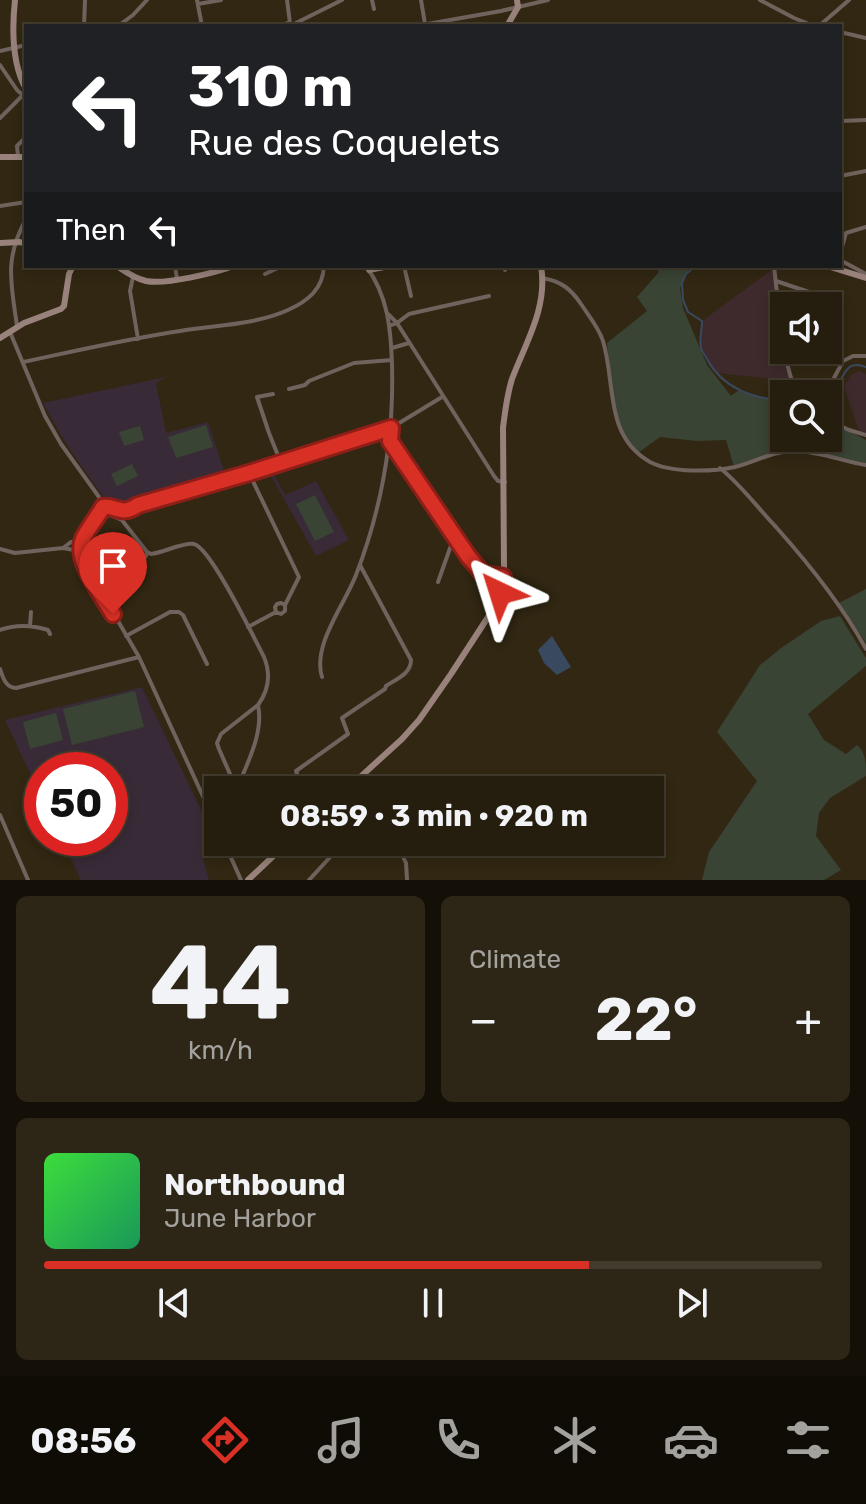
<!DOCTYPE html>
<html lang="en">
<head>
<meta charset="utf-8">
<style>
  :root { --surface:#251d0e; --page:#2d2617; --text:#f1f3f6; --muted:#a3a29e; --line:#423b2e; --accent:#d93025 }
  body { margin:0; font-family:Rubik,sans-serif; background:var(--page); color:var(--text); height:100vh; display:flex; flex-direction:column; font-size:30px; white-space:nowrap }
  * { box-sizing:border-box; margin:0 }
  p { font-size:26px; color:var(--muted) }
  .icon { flex:none; width:44px; height:44px; fill:none; stroke:currentColor; stroke-width:2; stroke-linecap:round; stroke-linejoin:round }
  .map { position:relative; height:880px; overflow:hidden }
  .panel { display:flex; flex-direction:column; gap:16px; padding:16px; background:#141008; flex:1 }
  .panel>* { flex:none }
  .guide { position:absolute; left:24px; top:24px; width:818px; height:244px; border-radius:0px; box-shadow:0 4px 12px #0003,0 0 0 2px var(--line); background:#202124; color:#fff; overflow:hidden }
  .controls { position:absolute; left:770px; top:292px; display:grid; gap:16px }
  .controls a { display:grid; place-items:center; width:72px; height:72px; border-radius:0px; background:var(--surface); box-shadow:0 4px 12px #0003,0 0 0 2px var(--line); font-size:40px }
  .speed { position:absolute; left:24px; top:752px; display:flex; gap:16px; font-size:40px; font-weight:700; text-align:center }
  .speed>* { display:grid; place-content:center; width:104px; height:104px; border-radius:50%; background:var(--surface); box-shadow:0 4px 12px #0003,0 0 0 2px var(--line); line-height:1 }
  .speed .limit { border:12px solid #d22; background:#fff; color:#111 }
  .pin { position:absolute; display:grid; place-items:center; width:68px; height:68px; color:#fff; margin:-82px -34px; border-radius:50% 50% 50% 0; rotate:-45deg; box-shadow:0 0 8px #0007 }
  .pin .icon { rotate:45deg }
  .me { position:absolute; width:88px; margin:-44px; rotate:319deg; stroke-linejoin:round; filter:drop-shadow(0 0 6px #0008) }
  .turn { display:flex; align-items:center; gap:28px; height:168px; padding:0 32px; font-size:36px }
  .turn .icon { width:104px; height:104px; stroke-width:2.5 }
  .turn b { display:block; font-size:56px; line-height:68px }
  .then { display:flex; align-items:center; height:76px; padding:0 32px; background:#0003; gap:16px; font-size:30px }
  .big { font-size:60px; font-weight:700; line-height:1.1 }
  .panel .tile { flex:1; display:flex; flex-direction:column; justify-content:center; gap:12px; min-width:0; padding:0 28px; border-radius:12px; background:var(--page) }
  .panel .dial { align-items:center; gap:0 }
  .dial b { font-size:104px; line-height:1 }
  .song { display:flex; align-items:center; gap:24px }
  .cover { width:96px; height:96px; border-radius:12px; background:linear-gradient(135deg,hsl(120 70% 55%),hsl(150 70% 35%)) }
  .played { height:8px; border-radius:4px; background:linear-gradient(90deg,var(--accent) 70%,var(--line) 70%) }
  .keys { display:flex; justify-content:space-around; direction:ltr }
  .heat { display:flex; justify-content:space-between; align-items:center; font-size:44px; direction:ltr }
  .panel .tiles { flex:1; display:grid; gap:16px; grid-template-columns:1fr 1fr }
  .tile:last-child { grid-column:span 2 }
  .trip { position:absolute; left:204px; top:776px; width:460px; height:80px; border-radius:0px; background:var(--surface); box-shadow:0 4px 12px #0003,0 0 0 2px var(--line); font-weight:700; line-height:80px; text-align:center }
  .menu { display:flex; height:128px; justify-content:space-around; align-items:center; background:#0f0c06; color:var(--muted) }
  .menu .icon { width:56px; height:56px }
  .menu .on { color:var(--accent) }
  .menu b { font-size:36px; color:var(--text) }
  .map>svg:first-child { display:block }
  .commercial { fill:#3e2a2c }
  .education { fill:#392a37 }
  .green { fill:#394435 }
  .water { fill:#394960 }
  .lines { fill:none; stroke-linecap:round; stroke-linejoin:round }
  .stream { stroke:#394960; stroke-width:2 }
  .street { stroke:#70625d; stroke-width:4 }
  .secondary { stroke:#98827b; stroke-width:6 }
  .route-casing { stroke:#8d1f18; stroke-width:20 }
  .route { stroke:#d93025; stroke-width:14 }
</style>
</head>
<body>
<div class="map">
<svg width="866" height="880" viewBox="0 0 866 880">
  <rect width="100%" height="100%" fill="#312712"/>
  <path class="commercial" d="M774,268L783,348L793,381L716,373L701,348L702,321Z
    M859,371L866,374V434L859,431L844,387L851,375Z"/>
  <path class="education" d="M166,377L156,383L166,433L208,422L226,477L122,506L115,505L105,499L82,467L64,440L43,403Z
    M272,470L285,495L316,481L349,540L316,556L268,471Z
    M142,687L219,847L202,855L209,880H81L61,838H110V770H42V799L5,720Z"/>
  <path class="green" d="M655,266H690L680,288L683,308L707,365L731,396L739,390L753,396L784,401V438H828V420L866,440V465L806,452H783L734,467L726,440L697,441L660,437L638,453L622,433L611,388L607,343L647,311L637,297L659,272Z
    M206,425L213,447L176,458L168,437Z
    M140,426L144,440L124,446L119,432Z
    M132,464L138,476L117,486L111,474Z
    M315,495L334,532L315,541L296,504Z
    M866,589V643L839,603Z
    M840,616L866,658V666L808,714L824,740L846,754L857,745C866,752 866,764 866,776L830,798L819,813L816,836L841,870L824,880H702L709,852L757,781L717,732L760,665L781,648L821,621Z
    M135,691L144,727L72,745L63,709Z
    M56,713L63,740L30,749L23,722Z"/>
  <path class="water" d="M552,636L571,667L557,675L544,663L538,650Z"/>
  <g class="lines">
    <path class="stream" d="M696,266L686,274L682,283L683,300L688,312L702,321C702,329 699,340 701,348C702,352 705,355 707,359C723,389 753,398 784,401
      M822,394C823,393 834,388 835,387C846,376 845,359 866,367"/>
    <path class="street" d="M197,0L202,26
      M287,0L290,23
      M372,0L374,9
      M421,0L425,24
      M760,0L794,18L814,26
      M198,4L221,0
      M292,25L342,0
      M84,26L85,0
      M118,26L133,15L147,0
      M284,26L287,23H290
      M416,26L501,11L548,0
      M819,26L849,0
      M840,32L866,38
      M0,51L26,45
      M0,65L17,90L26,98
      M0,118L23,95
      M840,121L866,120
      M18,156L17,146L26,137
      M840,176L866,171
      M0,206L26,202
      M840,254L846,233L866,227
      M840,260L866,274
      M175,266L177,279
      M404,266L411,296
      M505,266V270
      M774,266L783,348L791,378L801,394
      M265,274L282,266
      M133,277L130,291L138,339
      M542,278C561,281 571,289 581,304C589,316 599,328 603,341C616,384 604,436 650,462C671,473 712,472 735,467C755,462 773,451 794,451C818,451 842,461 866,465
      M776,281L824,297L817,306
      M803,290L805,306
      M824,297L835,301
      M388,314L397,323L494,476L498,481L505,482
      M17,326C11,283 4,259 26,219
      M389,326L397,323L409,314L489,296
      M10,332L45,416L61,444L99,497L103,507
      M392,348L409,343
      M23,362C75,351 127,339 180,331C215,325 255,325 288,310C308,301 323,289 324,266
      M289,389L305,385L309,381L354,363L392,360
      M273,394L257,397L269,433L281,463
      M802,394L825,386L833,380L843,361L853,356H866
      M828,420L849,430L866,435
      M391,443L477,568C485,576 491,576 502,577
      M720,468C742,486 757,507 776,527C809,564 842,605 866,649
      M249,473L299,577L285,605V611L281,614L276,612L275,607L277,604L281,603L285,605
      M103,507C92,525 78,539 83,561L139,657L218,829
      M111,509C121,511 130,511 138,505L249,473L391,428L442,397
      M119,511L123,514L122,520L125,524L147,552L151,554C162,553 184,542 194,544C211,548 254,638 264,657C271,674 269,690 258,705L221,734L217,743L219,749L237,790
      M110,515L122,520
      M91,526L107,516
      M63,548L71,542L82,545
      M0,549L15,553L63,548L80,551
      M140,562L146,556L147,552
      M438,582L454,537
      M30,626L31,612
      M248,627L276,612
      M0,630C16,624 32,625 48,630L50,634
      M126,636L170,612H179L183,615L207,664
      M0,669C3,678 6,688 16,688L139,657
      M322,677C312,645 345,604 356,575C382,508 394,436 392,365C391,329 388,296 366,266
      M364,774L371,790
      M237,789C247,763 264,733 258,705
      M289,790L300,782L296,771L348,734L342,718L385,689L386,686C396,679 411,674 411,660L360,565
      M0,815L28,880
      M224,842L241,880
      M396,842L406,863L407,879
      M228,851L233,842
      M309,880L344,842"/>
    <path class="secondary" d="M15,0C12,28 12,64 26,89
      M507,26L518,7L517,0
      M0,157H26
      M0,243L20,242L26,244
      M117,266C126,272 134,278 146,281C166,285 214,273 234,266
      M827,266L866,278
      M369,270L389,266
      M0,338L24,323L61,309L64,306L69,274L73,266
      M503,428C505,411 507,395 512,379C526,342 548,307 541,266
      M346,790L402,739L419,720L451,674L492,611L498,598L504,567L503,427
      M248,880L288,842"/>
  </g>
  <g class="lines">
    <defs>
      <path id="route" d="M113,614C102,595 74,561 83,539C88,528 97,518 103,507C116,505 121,517 138,505L249,473L391,428L390,441L468,556L483,574L503,577L500,593"/>
    </defs>
    <use href="#route" class="route-casing"/>
    <use href="#route" class="route"/>
  </g>
</svg>
<div class="controls">
<a><svg class="icon" aria-label="sound" viewBox="0 0 24 24"><path d="M4 9h4l5-4v14l-5-4H4zM17 9q2 3 0 6"/></svg></a>
<a><svg class="icon" aria-label="search" viewBox="0 0 24 24"><circle cx="10" cy="10" r="6"/><path d="M15 15l6 6"/></svg></a>
</div>
<div class="speed"><div class="limit">50</div></div>
<div class="pin" style="left:113px;top:614px;background:#d93025"><svg class="icon" aria-label="arrive" viewBox="0 0 24 24"><path d="M6 21V4h12l-3 4 3 4H6"/></svg></div>
<svg class="me" style="left:500px;top:593px" viewBox="-20 -20 40 40"><path d="M0-17L14 15 0 8-14 15z" fill="#d93025" stroke="#fff" stroke-width="4"/></svg>
<div class="trip">08:59 · 3 min · 920 m</div>
<div class="guide">
<div class="turn"><svg class="icon" aria-label="left" viewBox="0 0 24 24"><path d="M17 20v-9H6M10 6l-5 5 5 5"/></svg><div><b>310 m</b>Rue des Coquelets</div></div>
<div class="then">Then<svg class="icon" aria-label="left" viewBox="0 0 24 24"><path d="M17 20v-9H6M10 6l-5 5 5 5"/></svg></div>
</div>
</div>
<section class="panel">
<div class="tiles">
<div class="tile dial"><b>44</b><p>km/h</p></div>
<div class="tile"><p>Climate</p>
<div class="heat"><a>−</a><b class="big">22°</b><a>+</a></div>
</div>
<div class="tile">
<div class="song"><i class="cover"></i><div><b>Northbound</b><p>June Harbor</p></div></div>
<div class="played"></div>
<div class="keys"><svg class="icon" aria-label="previous" viewBox="0 0 24 24"><path d="M18 5L8 12l10 7zM5 5v14"/></svg><svg class="icon" aria-label="pause" viewBox="0 0 24 24"><path d="M8 5v14M16 5v14"/></svg><svg class="icon" aria-label="next" viewBox="0 0 24 24"><path d="M6 5l10 7-10 7zM19 5v14"/></svg></div>
</div>
</div>
</section>
<nav class="menu">
<b>08:56</b>
<svg class="icon on" aria-label="directions" viewBox="0 0 24 24"><path d="M12 3l9 9-9 9-9-9zM9 14v-3h6M13 9l2 2-2 2"/></svg>
<svg class="icon" aria-label="music" viewBox="0 0 24 24"><path d="M9 18V5l10-2v13"/><circle cx="6" cy="18" r="3"/><circle cx="16" cy="16" r="3"/></svg>
<svg class="icon" aria-label="phone" viewBox="0 0 24 24"><path d="M5 4h4l2 5-3 2q2 4 5 5l2-3 5 2v4C11 20 4 13 5 4z"/></svg>
<svg class="icon" aria-label="climate" viewBox="0 0 24 24"><path d="M12 3v18M4 7l16 10M4 17L20 7"/></svg>
<svg class="icon" aria-label="car" viewBox="0 0 24 24"><path d="M5 17H2v-5l4-1 3-4h7l3 4 3 1v5h-3M9 17h6M6 11h13"/><circle cx="7" cy="17" r="2"/><circle cx="17" cy="17" r="2"/></svg>
<svg class="icon" aria-label="filters" viewBox="0 0 24 24"><path d="M4 7h16M4 17h16"/><circle cx="9" cy="7" r="2"/><circle cx="15" cy="17" r="2"/></svg>
</nav>
</body>
</html>
